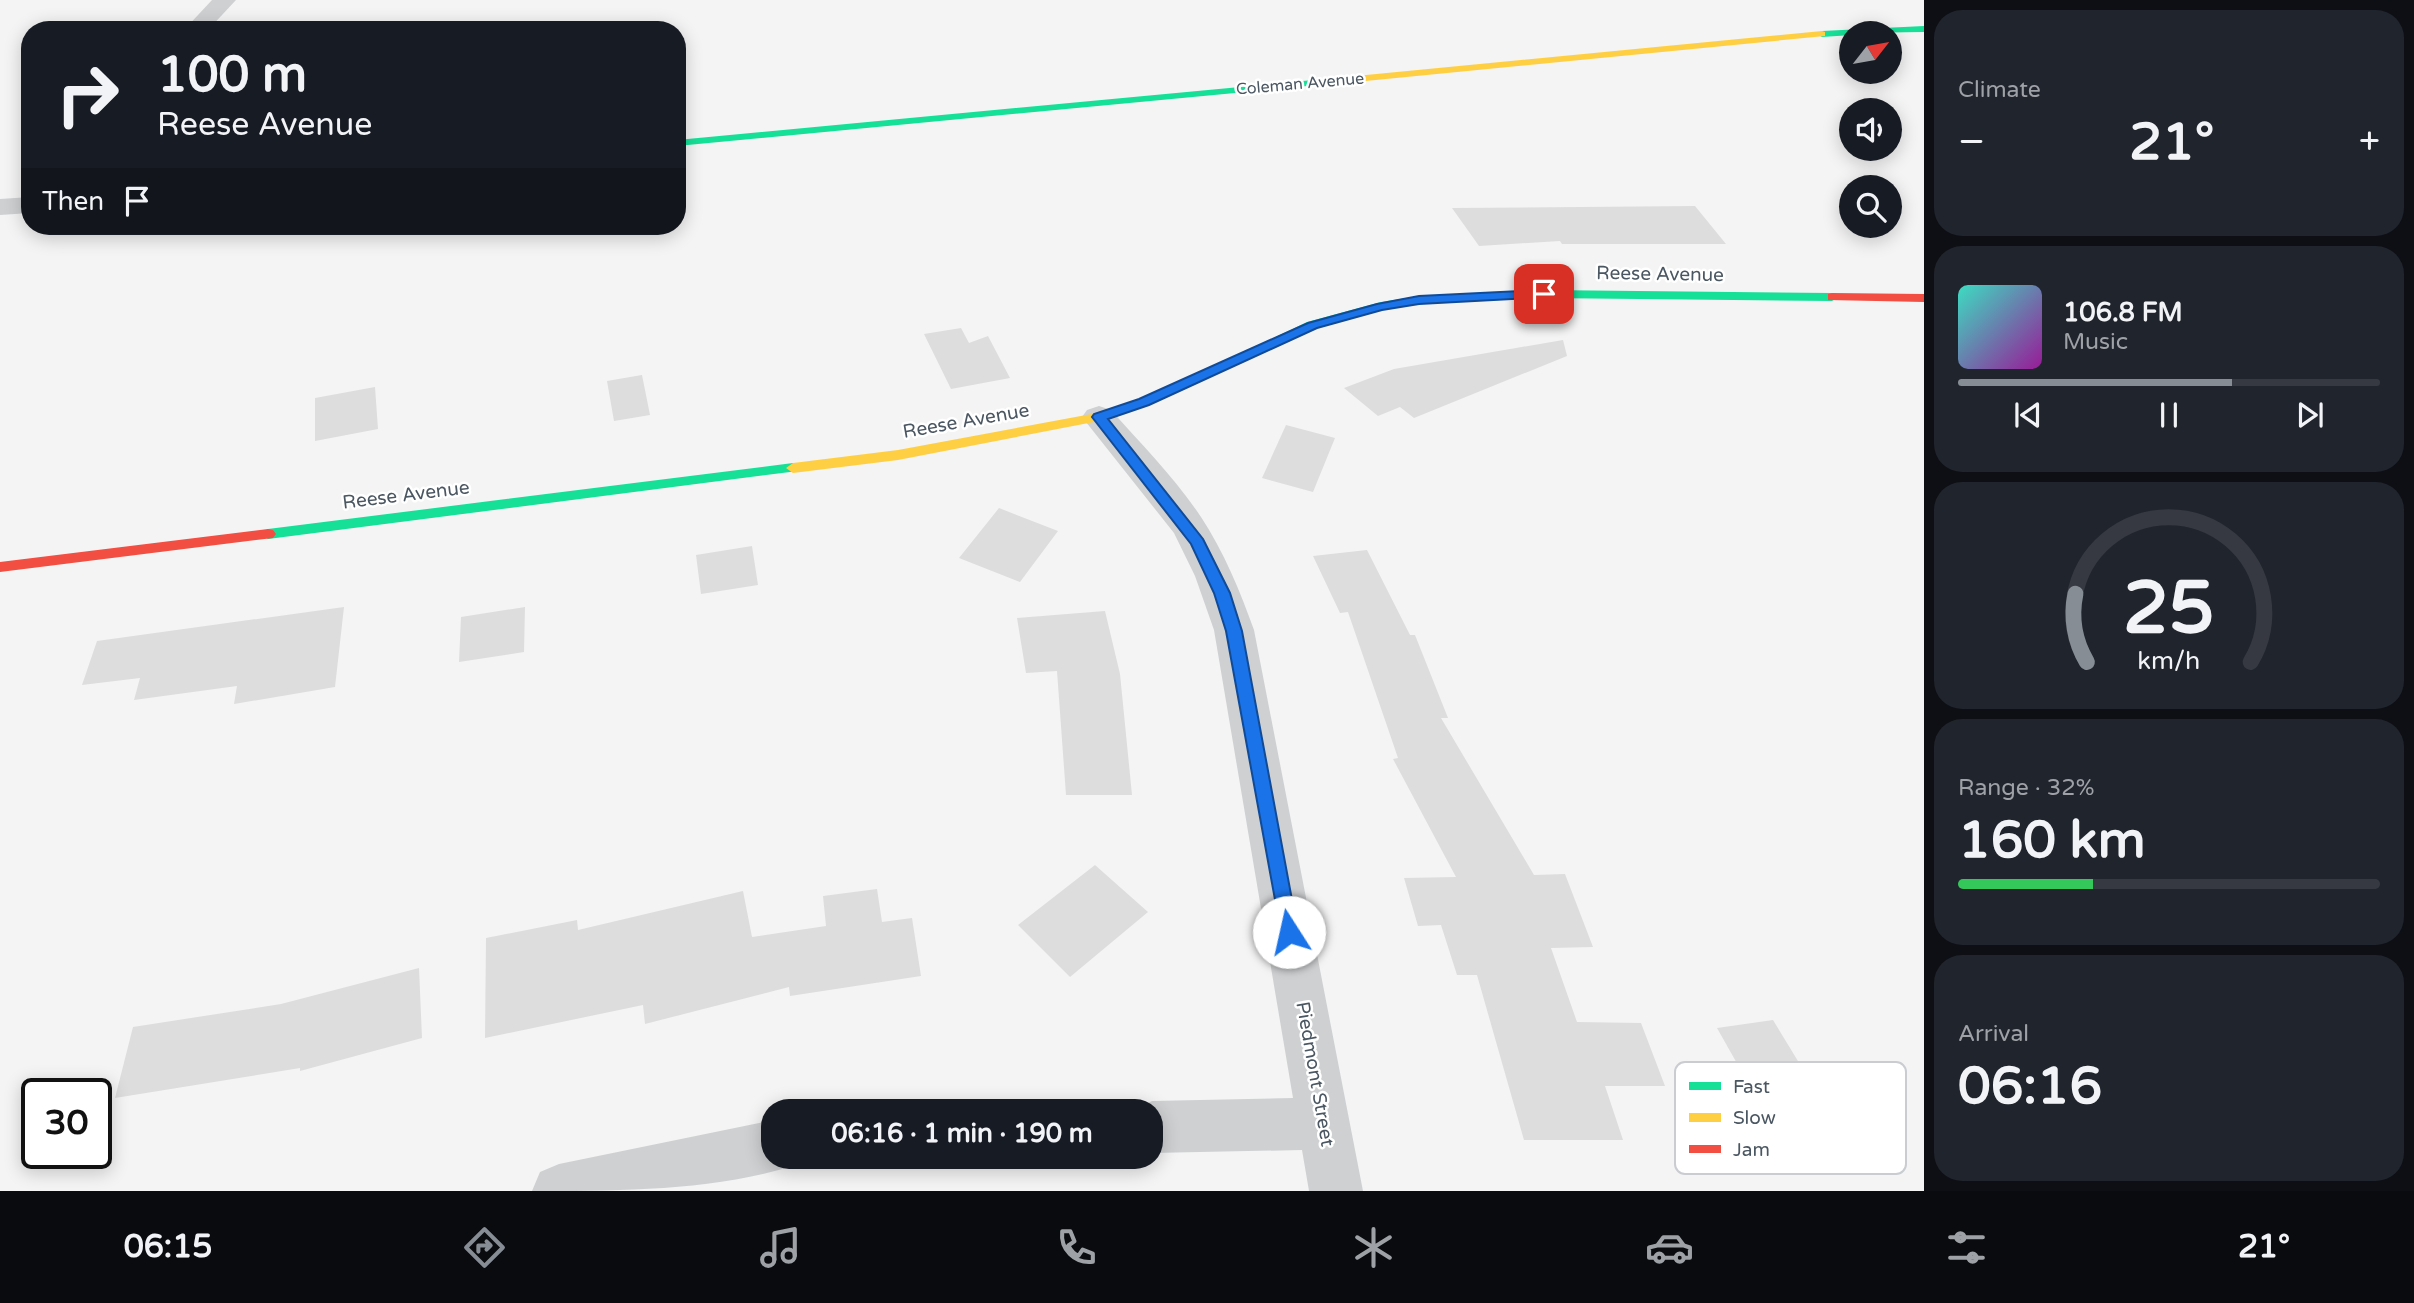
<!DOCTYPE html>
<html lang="en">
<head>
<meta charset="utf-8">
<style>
  :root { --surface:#171b24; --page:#20242c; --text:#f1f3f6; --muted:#9ea1a6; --line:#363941; --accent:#868d94 }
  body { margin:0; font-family:"Varela Round",sans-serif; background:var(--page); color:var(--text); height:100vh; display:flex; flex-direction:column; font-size:26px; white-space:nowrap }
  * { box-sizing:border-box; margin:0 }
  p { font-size:23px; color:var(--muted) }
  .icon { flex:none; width:38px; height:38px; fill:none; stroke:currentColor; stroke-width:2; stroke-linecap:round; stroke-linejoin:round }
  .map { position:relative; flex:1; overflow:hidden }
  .drawer { display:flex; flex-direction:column; gap:10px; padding:10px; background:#0d0f14; width:490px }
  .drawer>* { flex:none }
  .top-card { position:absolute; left:21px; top:21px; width:665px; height:214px; border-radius:28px; box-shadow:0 4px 18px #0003; background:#171b24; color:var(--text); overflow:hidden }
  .needle { width:46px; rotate:59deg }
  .fabs { position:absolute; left:1839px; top:21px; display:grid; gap:14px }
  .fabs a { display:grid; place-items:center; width:63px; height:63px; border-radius:50%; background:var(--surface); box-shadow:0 4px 18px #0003; font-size:35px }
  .speed { position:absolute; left:21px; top:1078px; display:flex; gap:14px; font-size:35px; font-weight:700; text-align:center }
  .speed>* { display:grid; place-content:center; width:91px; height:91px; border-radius:50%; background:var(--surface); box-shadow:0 4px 18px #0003; line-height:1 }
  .speed .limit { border:4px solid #111; border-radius:10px; background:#fff; color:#111 }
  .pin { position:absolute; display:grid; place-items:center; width:60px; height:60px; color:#fff; margin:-30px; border-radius:14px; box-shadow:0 4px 10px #0006 }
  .me { position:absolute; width:77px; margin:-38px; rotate:350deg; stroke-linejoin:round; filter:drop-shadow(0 0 5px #0008) }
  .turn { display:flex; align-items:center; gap:24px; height:147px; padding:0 21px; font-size:32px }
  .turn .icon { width:91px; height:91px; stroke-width:2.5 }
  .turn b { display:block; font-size:49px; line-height:60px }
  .then { display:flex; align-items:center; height:66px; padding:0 21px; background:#0003; gap:14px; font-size:26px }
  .big { font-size:52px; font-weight:700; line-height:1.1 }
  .drawer .widget { flex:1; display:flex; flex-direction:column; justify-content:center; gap:10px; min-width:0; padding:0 24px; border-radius:28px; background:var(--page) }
  .drawer .dial { align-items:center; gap:0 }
  .dial svg { height:182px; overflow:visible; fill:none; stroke:var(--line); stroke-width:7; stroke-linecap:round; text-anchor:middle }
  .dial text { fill:var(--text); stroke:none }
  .song { display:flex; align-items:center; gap:21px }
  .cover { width:84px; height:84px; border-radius:10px; background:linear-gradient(135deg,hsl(170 70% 55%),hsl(300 70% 35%)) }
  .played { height:7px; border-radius:4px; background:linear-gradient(90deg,var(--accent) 65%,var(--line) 65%) }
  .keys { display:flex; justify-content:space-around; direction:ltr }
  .heat { display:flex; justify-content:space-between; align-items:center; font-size:38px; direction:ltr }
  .charge { height:10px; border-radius:5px; background:linear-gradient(90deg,#34c759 32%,var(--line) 0) }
  .trip { position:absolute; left:761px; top:1099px; width:402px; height:70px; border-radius:28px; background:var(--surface); box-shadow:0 4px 18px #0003; font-weight:700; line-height:70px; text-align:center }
  .tabs { display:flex; height:112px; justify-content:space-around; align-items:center; background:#090b0e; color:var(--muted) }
  .tabs .icon { width:49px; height:49px }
  .tabs .current { color:var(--accent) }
  .tabs b { font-size:32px; color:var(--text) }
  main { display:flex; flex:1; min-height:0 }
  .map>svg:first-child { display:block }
  .building { fill:#ddddde }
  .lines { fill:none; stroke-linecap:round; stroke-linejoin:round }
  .street { fill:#ced0d2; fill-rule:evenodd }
  .fast { fill:#16e098; fill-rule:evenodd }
  .slow { fill:#ffcf43; fill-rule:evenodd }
  .jam { fill:#f24e42; fill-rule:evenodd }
  .route { fill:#1a73e8; stroke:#114b97; stroke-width:2 }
  .labels { text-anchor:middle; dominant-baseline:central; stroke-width:5; stroke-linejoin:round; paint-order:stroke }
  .far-street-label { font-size:16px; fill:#4a5661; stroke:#fff }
  .street-label { font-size:19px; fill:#4a5661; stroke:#fff }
  .key { fill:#fff; stroke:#c9ccd0; stroke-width:2 }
  .key-label { font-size:19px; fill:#4a5661 }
</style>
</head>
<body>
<main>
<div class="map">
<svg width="1924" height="1191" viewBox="0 0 1924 1191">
  <rect width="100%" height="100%" fill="#f4f4f4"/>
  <path class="building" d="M1695,206L1726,244H1562L1560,241L1479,246L1452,208Z
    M961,328L969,343L988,336L1010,378L951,389L924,334Z
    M1563,340L1567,356L1414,418L1400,407L1378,416L1344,388L1394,369Z
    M642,375L650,415L614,421L607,381Z
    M375,387L378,429L315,441V398Z
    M1286,425L1335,438L1313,492L1262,478Z
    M999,508L1058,531L1020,582L959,558Z
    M752,546L758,585L701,594L696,555Z
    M1367,550L1410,635H1415L1448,718H1441L1534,875L1565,874L1593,947L1551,948L1577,1022L1641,1023L1665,1086H1605L1623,1140H1524L1477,975H1457L1441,925L1418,926L1404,878L1456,877L1393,759L1398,758L1348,612L1340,613L1313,556Z
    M344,607L335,687L234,704L237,686L134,700L140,678L82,685L97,641Z
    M525,607L524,652L459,662L461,617Z
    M1105,611L1120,674L1132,795H1066L1057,671L1026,673L1017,618Z
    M1095,865L1148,912L1070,977L1018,925Z
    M877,889L882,922L912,918L921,976L790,996L789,987L645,1024L643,1005L485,1038L486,938L577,920L578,930L743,891L752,937L826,926L823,896Z
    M419,968L422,1038L300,1071V1068L115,1098L133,1027L281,1004Z
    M1773,1020L1846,1140L1786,1150L1717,1028Z"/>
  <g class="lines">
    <path class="street" d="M212,0H236L208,30H184Z
      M30,197V213L0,215V199Z
      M1099,406L1111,410C1142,445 1175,478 1201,517C1224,552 1240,591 1254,630L1363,1191H1309L1302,1150L1152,1153V1111H1132L1152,1101L1293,1098L1214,630L1195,576L1174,533L1082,417L1087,410Z
      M774,1120V1157H797L793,1166C711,1191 619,1191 532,1191L540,1172L559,1164Z"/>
    <path class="fast" d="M1924,26V32L1852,33V35L1822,37L1817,34L1822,31Z
      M1335,78L1340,81L1339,83L677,146V140Z
      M1544,290L1832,293L1838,297L1832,301L1544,298L1419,304L1382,310L1317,328L1234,366H1224L1222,363L1307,322L1381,302L1419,296Z
      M793,463L798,465L800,468L798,471L268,539L260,534L268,529Z"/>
    <path class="slow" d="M1822,31L1825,32V36L1335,84L1330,81L1335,78Z
      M1229,359L1234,360V366L1149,405L1099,421L898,460L793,473L786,468L793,463L898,450L1097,413L1139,399Z"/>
    <path class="jam" d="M1832,293L1924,294V302L1828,300V294Z
      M268,529L273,530L276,534L273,538L0,572V562Z"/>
  </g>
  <path class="route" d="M1544,290L1550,294L1549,297L1419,304L1382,310L1317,328L1149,405L1108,419L1203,539L1230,593L1242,631L1298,932L1295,938L1289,941L1282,938L1226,631L1214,593L1191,544L1092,417L1094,414L1139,399L1308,323L1377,304L1419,296Z"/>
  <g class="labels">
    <g class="far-street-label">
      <text transform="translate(1300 84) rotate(-5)">Coleman Avenue</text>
    </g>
    <g class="street-label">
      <text transform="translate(1660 274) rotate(1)">Reese Avenue</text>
      <text transform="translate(966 421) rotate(-10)">Reese Avenue</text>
      <text transform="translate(406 495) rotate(-7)">Reese Avenue</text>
      <text transform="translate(1315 1074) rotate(80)">Piedmont Street</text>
    </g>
  </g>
  <rect x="1675" y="1062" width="231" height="112" rx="10" class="key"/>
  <rect x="1689" y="1082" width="32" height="8" fill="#16e098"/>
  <rect x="1689" y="1113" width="32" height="9" fill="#ffcf43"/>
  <rect x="1689" y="1145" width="32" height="8" fill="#f24e42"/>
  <g class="key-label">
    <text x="1733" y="1093">Fast</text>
    <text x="1733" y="1124">Slow</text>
    <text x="1733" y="1156">Jam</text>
  </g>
</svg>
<div class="fabs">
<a><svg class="needle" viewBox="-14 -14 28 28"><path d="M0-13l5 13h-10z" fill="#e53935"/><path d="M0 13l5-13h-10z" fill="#9ea1a6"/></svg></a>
<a><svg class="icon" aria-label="sound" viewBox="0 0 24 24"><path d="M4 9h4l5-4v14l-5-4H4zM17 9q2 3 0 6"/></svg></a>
<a><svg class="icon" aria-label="search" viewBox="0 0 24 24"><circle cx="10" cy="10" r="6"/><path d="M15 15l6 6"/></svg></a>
</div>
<div class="speed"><div class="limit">30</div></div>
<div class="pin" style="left:1544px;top:294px;background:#d93025"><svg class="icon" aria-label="arrive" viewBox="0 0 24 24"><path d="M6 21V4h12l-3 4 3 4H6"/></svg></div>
<svg class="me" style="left:1289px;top:932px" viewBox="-20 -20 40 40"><circle r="19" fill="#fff"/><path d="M0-13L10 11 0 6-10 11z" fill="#1a73e8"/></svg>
<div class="trip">06:16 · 1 min · 190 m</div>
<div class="top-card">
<div class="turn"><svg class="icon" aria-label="right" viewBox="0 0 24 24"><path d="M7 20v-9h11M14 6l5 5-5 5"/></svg><div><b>100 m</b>Reese Avenue</div></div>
<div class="then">Then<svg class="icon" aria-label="arrive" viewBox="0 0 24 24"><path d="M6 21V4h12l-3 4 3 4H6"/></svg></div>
</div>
</div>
<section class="drawer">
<div class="widget"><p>Climate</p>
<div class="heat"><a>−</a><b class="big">21°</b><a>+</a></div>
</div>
<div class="widget">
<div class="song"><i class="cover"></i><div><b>106.8 FM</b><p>Music</p></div></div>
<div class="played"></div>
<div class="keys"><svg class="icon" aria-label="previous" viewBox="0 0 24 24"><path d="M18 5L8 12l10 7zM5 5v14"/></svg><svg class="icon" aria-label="pause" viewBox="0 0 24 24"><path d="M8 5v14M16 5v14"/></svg><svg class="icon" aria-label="next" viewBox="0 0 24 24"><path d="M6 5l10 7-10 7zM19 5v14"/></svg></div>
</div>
<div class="widget dial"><svg viewBox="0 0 100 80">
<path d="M14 69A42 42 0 1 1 86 69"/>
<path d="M14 69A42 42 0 0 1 9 39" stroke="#868d94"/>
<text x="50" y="56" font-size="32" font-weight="700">25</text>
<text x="50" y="72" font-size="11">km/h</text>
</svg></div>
<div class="widget"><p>Range · 32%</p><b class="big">160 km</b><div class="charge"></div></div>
<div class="widget"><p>Arrival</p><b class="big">06:16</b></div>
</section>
</main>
<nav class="tabs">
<b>06:15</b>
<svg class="icon current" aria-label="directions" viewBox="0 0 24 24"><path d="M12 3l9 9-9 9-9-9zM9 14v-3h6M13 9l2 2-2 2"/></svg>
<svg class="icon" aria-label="music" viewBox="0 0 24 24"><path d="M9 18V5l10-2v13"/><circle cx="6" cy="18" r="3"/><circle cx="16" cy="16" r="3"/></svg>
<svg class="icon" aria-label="phone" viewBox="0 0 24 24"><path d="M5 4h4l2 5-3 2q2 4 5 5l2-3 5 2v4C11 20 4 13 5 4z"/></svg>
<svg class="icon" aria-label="climate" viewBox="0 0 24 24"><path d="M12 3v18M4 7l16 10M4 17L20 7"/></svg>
<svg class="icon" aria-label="car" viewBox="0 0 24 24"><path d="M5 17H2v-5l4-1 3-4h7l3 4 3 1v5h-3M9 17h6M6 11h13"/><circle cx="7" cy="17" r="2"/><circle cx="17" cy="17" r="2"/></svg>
<svg class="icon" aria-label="filters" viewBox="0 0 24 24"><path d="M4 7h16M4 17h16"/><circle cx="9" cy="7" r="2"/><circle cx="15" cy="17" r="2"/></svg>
<b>21°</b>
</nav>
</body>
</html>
